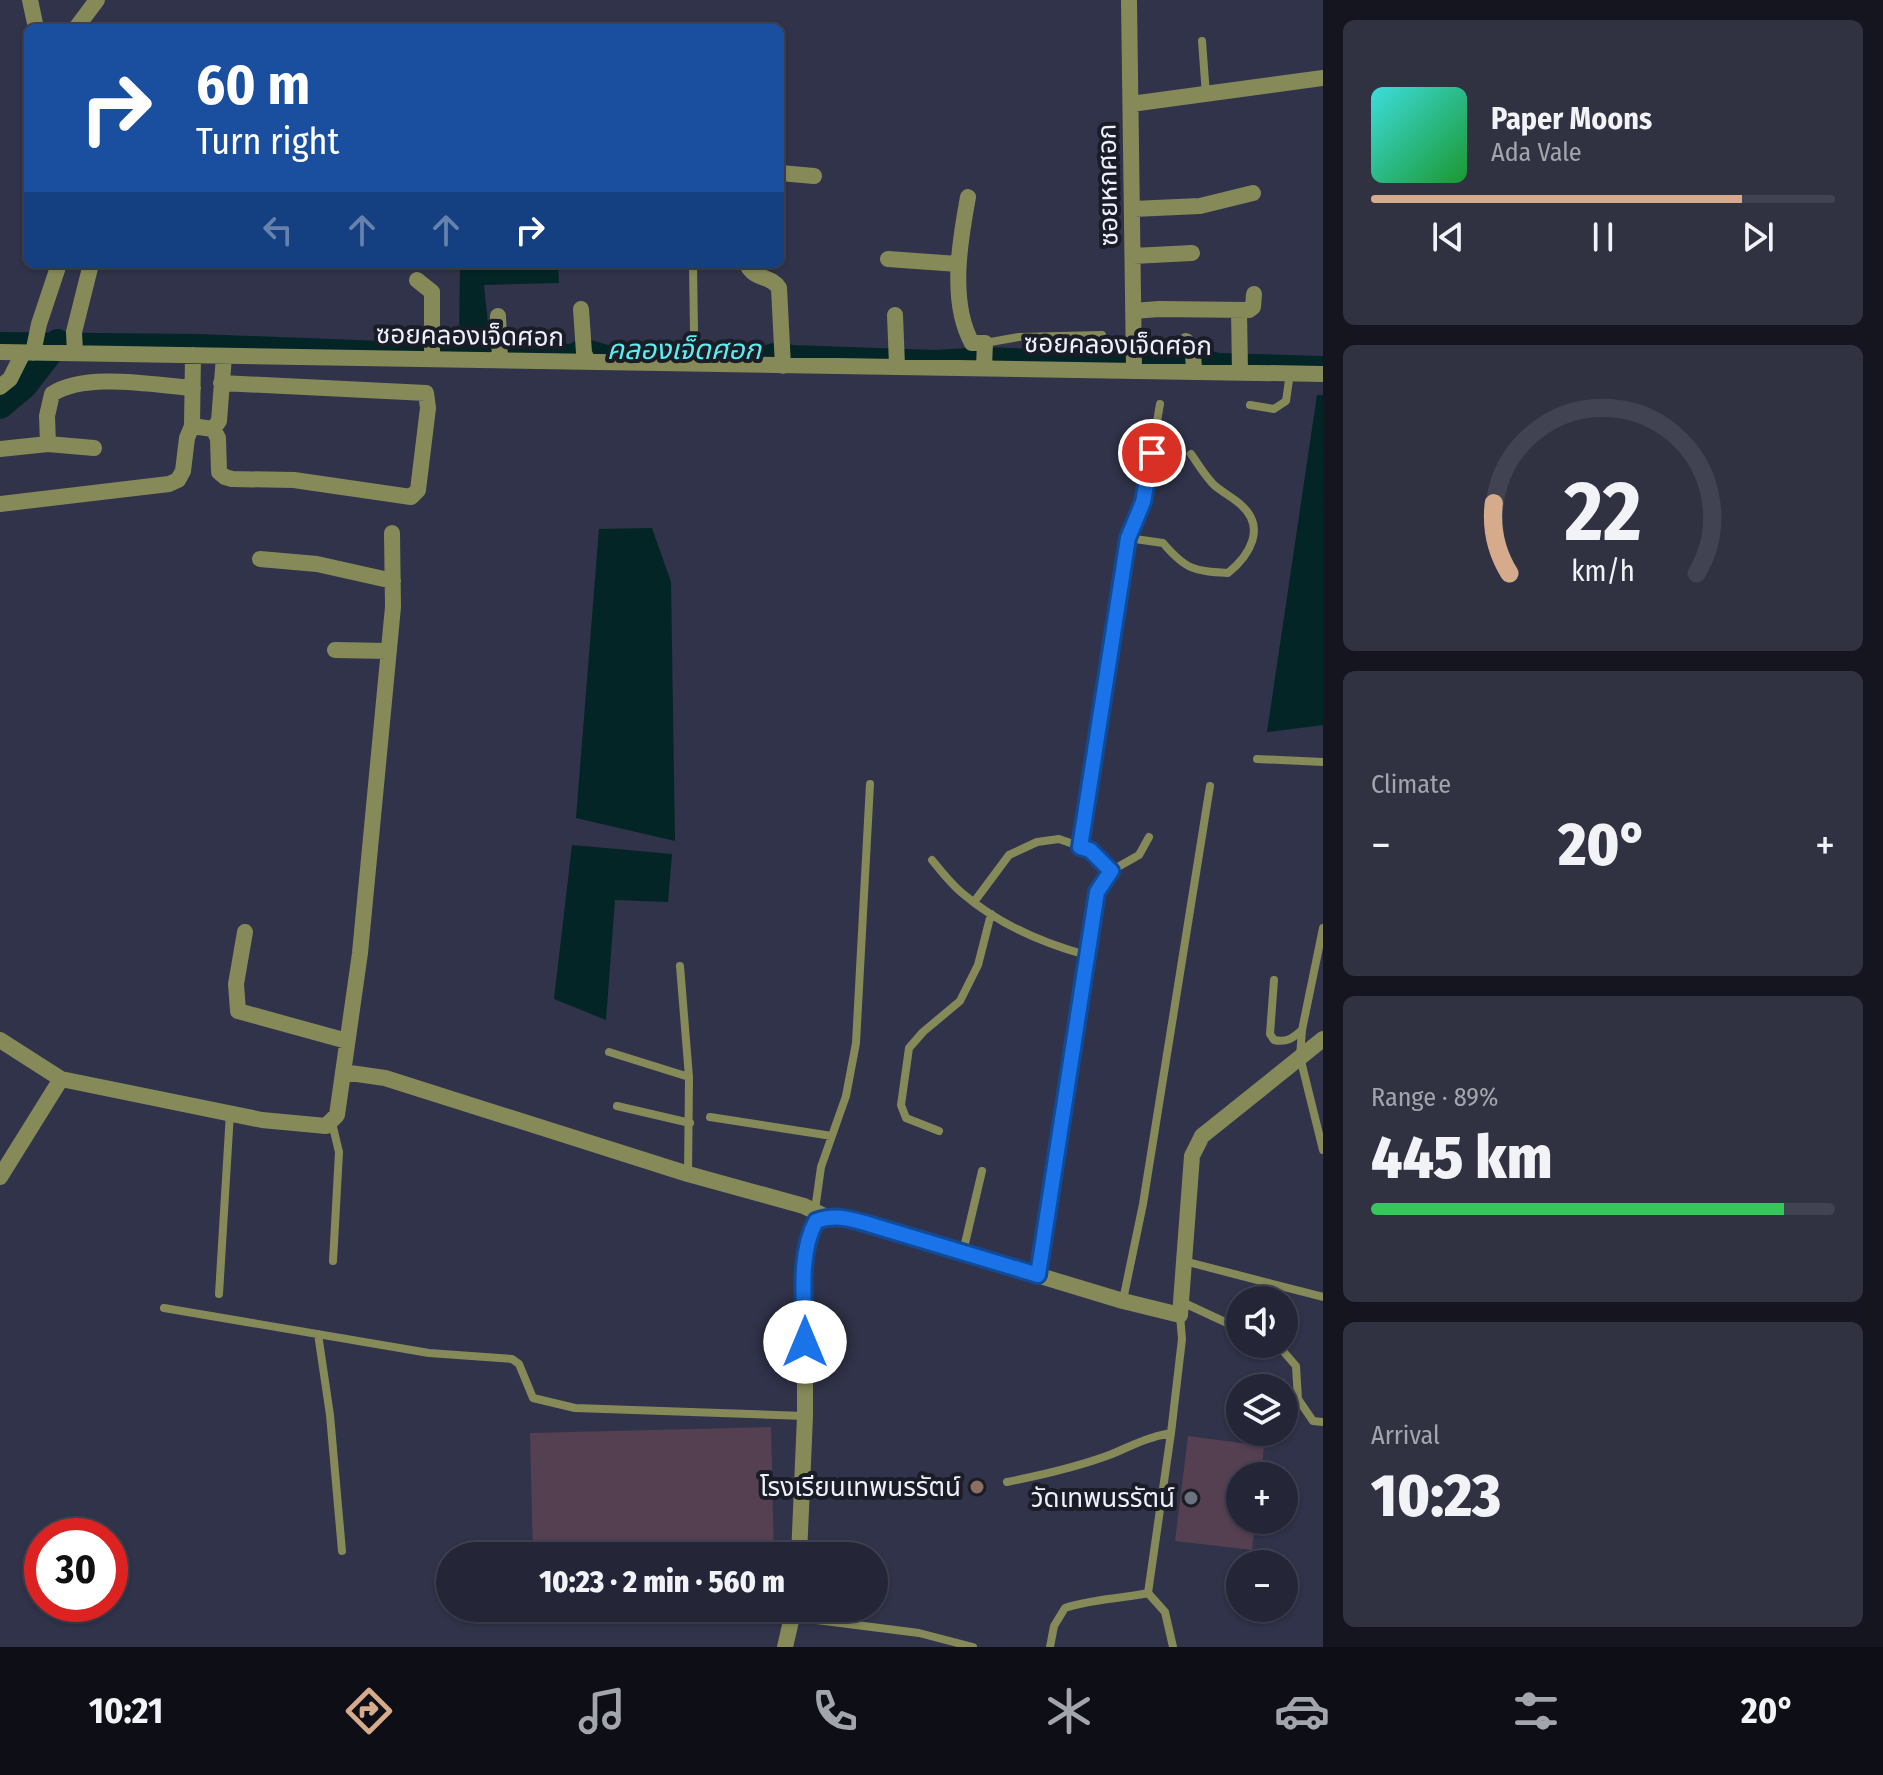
<!DOCTYPE html>
<html lang="en">
<head>
<meta charset="utf-8">
<style>
  :root { --surface:#242637; --page:#303242; --text:#f1f3f6; --muted:#a3a5ad; --line:#414352; --accent:#d6ab8b }
  body { margin:0; font-family:"Fira Sans Condensed","Noto Sans Thai",sans-serif; background:var(--page); color:var(--text); height:100vh; display:flex; flex-direction:column; font-size:30px; white-space:nowrap }
  * { box-sizing:border-box; margin:0 }
  p { font-size:26px; color:var(--muted) }
  .icon { flex:none; width:44px; height:44px; fill:none; stroke:currentColor; stroke-width:2; stroke-linecap:round; stroke-linejoin:round }
  .map { position:relative; flex:1; overflow:hidden }
  .sheet { display:flex; flex-direction:column; gap:20px; padding:20px; background:#14151e; width:560px }
  .sheet>* { flex:none }
  .hud { position:absolute; left:24px; top:24px; width:760px; height:244px; border-radius:12px; box-shadow:0 2px 6px #0004,0 0 0 2px var(--line); background:#1a4fa0; color:#fff; overflow:hidden }
  .fabs { position:absolute; left:1226px; top:1286px; display:grid; gap:16px }
  .fabs a { display:grid; place-items:center; width:72px; height:72px; border-radius:50%; background:var(--surface); box-shadow:0 2px 6px #0004,0 0 0 2px var(--line); font-size:40px }
  .speed { position:absolute; left:24px; top:1518px; display:flex; gap:16px; font-size:40px; font-weight:700; text-align:center }
  .speed>* { display:grid; place-content:center; width:104px; height:104px; border-radius:50%; background:var(--surface); box-shadow:0 2px 6px #0004,0 0 0 2px var(--line); line-height:1 }
  .speed .limit { border:12px solid #d22; background:#fff; color:#111 }
  .pin { position:absolute; display:grid; place-items:center; width:68px; height:68px; color:#fff; margin:-34px; border:4px solid #fff; border-radius:50%; box-shadow:0 2px 8px #0007 }
  .me { position:absolute; width:88px; margin:-44px; rotate:0deg; stroke-linejoin:round; filter:drop-shadow(0 0 6px #0008) }
  .turn { display:flex; align-items:center; gap:28px; height:168px; padding:0 40px; font-size:36px }
  .turn .icon { width:104px; height:104px; stroke-width:2.5 }
  .turn b { display:block; font-size:56px; line-height:68px }
  .lanes { display:flex; align-items:center; height:76px; padding:0 40px; background:#0003; justify-content:center; gap:40px; direction:ltr }
  .lanes .off { opacity:.35 }
  .big { font-size:60px; font-weight:800; line-height:1.1 }
  .sheet .tile { flex:1; display:flex; flex-direction:column; justify-content:center; gap:12px; min-width:0; padding:0 28px; border-radius:12px; background:var(--page) }
  .sheet .dial { align-items:center; gap:0 }
  .dial svg { height:208px; overflow:visible; fill:none; stroke:var(--line); stroke-width:7; stroke-linecap:round; text-anchor:middle }
  .dial text { fill:var(--text); stroke:none }
  .song { display:flex; align-items:center; gap:24px }
  .cover { width:96px; height:96px; border-radius:12px; background:linear-gradient(135deg,hsl(180 70% 55%),hsl(130 70% 35%)) }
  .played { height:8px; border-radius:4px; background:linear-gradient(90deg,var(--accent) 80%,var(--line) 80%) }
  .keys { display:flex; justify-content:space-around; direction:ltr }
  .heat { display:flex; justify-content:space-between; align-items:center; font-size:44px; direction:ltr }
  .charge { height:12px; border-radius:6px; background:linear-gradient(90deg,#34c759 89%,var(--line) 0) }
  .trip { position:absolute; left:436px; top:1542px; width:452px; height:80px; border-radius:40px; background:var(--surface); box-shadow:0 2px 6px #0004,0 0 0 2px var(--line); font-weight:800; line-height:80px; text-align:center }
  .menu { display:flex; height:128px; justify-content:space-around; align-items:center; background:#0e0f16; color:var(--muted) }
  .menu .icon { width:56px; height:56px }
  .menu .current { color:var(--accent) }
  .menu b { font-size:36px; color:var(--text) }
  main { display:flex; flex:1; min-height:0 }
  .map>svg:first-child { display:block }
  .water { fill:#042526 }
  .lines { fill:none; stroke-linecap:round; stroke-linejoin:round }
  .canal { stroke:#042526; stroke-width:16 }
  .river { stroke:#042526; stroke-width:26 }
  .building { fill:#544051 }
  .service { stroke:#868a59; stroke-width:8 }
  .minor { stroke:#868a59; stroke-width:16 }
  .route-casing { stroke:#114b97; stroke-width:20 }
  .route { stroke:#1a73e8; stroke-width:14 }
  .education-dot { fill:#8d6e63; stroke:#1a1c26; stroke-width:3 }
  .worship-dot { fill:#6b7280; stroke:#1a1c26; stroke-width:3 }
  .labels { text-anchor:middle; dominant-baseline:central; stroke-width:8; stroke-linejoin:round; paint-order:stroke }
  .street-label { font-size:26px; fill:#eef0fe; stroke:#1a1c26 }
  .poi-label { font-size:26px; fill:#eef0fe; stroke:#1a1c26; text-anchor:end }
  .water-label { font-size:28px; font-style:italic; fill:#5cedf0; stroke:#1a1c26 }
</style>
</head>
<body>
<main>
<div class="map">
<svg width="1323" height="1647" viewBox="0 0 1323 1647">
  <rect width="100%" height="100%" fill="#303349"/>
  <path class="water" d="M460,264H558L559,283L484,285L489,333L459,339Z
    M1317,395H1323V725L1267,732Z
    M652,528L671,582L675,841L576,818L599,529Z
    M572,845L672,854L668,902L615,900L606,1020L554,999Z"/>
  <g class="lines">
    <path class="canal" d="M0,340L199,342L382,349L429,343L449,352L500,348L572,352L583,346L610,354L676,352L687,348L702,353L725,354L766,353L778,350L793,353L935,358L985,355L1169,362L1194,356L1220,361L1323,364"/>
    <path class="river" d="M0,406L24,386L58,342"/>
  </g>
  <path class="building" d="M771,1427L774,1556H533L530,1433Z
    M1188,1436L1264,1446L1261,1476H1240V1520H1255L1252,1550L1175,1541Z"/>
  <g class="lines">
    <path class="service" d="M1202,41L1206,95
      M985,343L1019,337L1102,335
      M691,362L694,331L693,264
      M1250,405L1274,409L1286,401L1290,373
      M1128,538L1163,543C1186,570 1194,571 1228,573C1250,555 1267,527 1240,504C1232,497 1222,492 1214,485C1205,476 1198,464 1191,454
      M1257,759L1323,762
      M1080,847L1128,538L1143,502L1160,404
      M932,860C941,871 951,884 962,893C997,923 1042,943 1086,955
      M974,902L1009,855L1037,842L1059,839L1090,850L1111,871
      M1323,928L1302,1030L1300,1057L1323,1150
      M680,966L689,1077L688,1174
      M1274,980L1270,1034L1274,1040C1287,1043 1293,1038 1302,1030
      M609,1052L689,1077
      M617,1106L690,1123
      M710,1117L832,1136
      M332,1123L339,1152L333,1261
      M939,1131L906,1118L901,1105L909,1048L923,1032L960,1001L978,965L991,914
      M815,1210L821,1167L846,1096L856,1043L870,784
      M963,1252L982,1171
      M1184,1261L1323,1297
      M1038,1275L1097,892L1109,872L1139,855L1149,837
      M219,1294L230,1113
      M1123,1300L1143,1204L1210,786
      M1182,1302L1240,1329
      M164,1308L429,1353L512,1359L519,1364L533,1398L575,1408L804,1416
      M318,1334L330,1415L342,1551
      M1270,1344L1283,1351L1296,1366L1298,1399L1313,1421L1323,1422
      M1007,1482C1042,1475 1078,1467 1112,1454C1133,1445 1148,1437 1171,1433
      M793,1617L919,1633L973,1647
      M1050,1647L1054,1626L1065,1608C1091,1599 1120,1599 1148,1593
      M1173,1647L1165,1612L1148,1593L1171,1433L1182,1339L1180,1315"/>
    <path class="minor" d="M30,0L36,28
      M1129,0L1134,369
      M76,28L97,0
      M1131,104L1323,78
      M780,173L814,176
      M968,197C960,240 949,302 972,343H985L984,367
      M1133,209L1200,206L1253,193
      M1133,256L1192,253
      M888,259L958,264
      M747,264C753,280 771,275 779,288L783,366
      M417,280L432,292V359
      M581,309L584,353L588,361
      M1239,310L1240,372
      M1133,311L1159,309L1249,310L1253,307L1254,294
      M895,315L897,365
      M498,316L500,360
      M1186,341L1193,352L1194,371
      M0,352L1323,374
      M33,353L39,324L59,264
      M75,353L74,332L91,264
      M0,387L10,379L23,353
      M192,426L213,429L218,438L219,472L225,477L232,479L294,480L411,497L418,490L428,408L426,393L221,383
      M213,429L219,421L224,356
      M48,444L47,416L52,394C85,372 154,385 193,388
      M0,449L48,444L94,448
      M0,504L169,484L178,480L183,471L187,438L192,426L193,355
      M260,559L317,564L393,581
      M335,650L389,651
      M245,932L236,984L238,1011L347,1041
      M0,1040L61,1079L262,1120L326,1126L337,1115L360,953L393,607L392,533
      M343,1072L385,1078L688,1174L804,1206L826,1217H841L868,1224L1123,1301L1180,1315L1192,1156L1202,1136L1323,1039
      M0,1177L61,1079
      M799,1556L805,1416V1264L809,1235L816,1221L826,1217
      M785,1647L794,1608"/>
  </g>
  <g class="lines">
    <defs>
      <path id="route" d="M805,1342C805,1304 797,1256 816,1221C835,1214 850,1219 868,1224L1038,1275L1097,892L1111,871L1090,850L1080,847L1128,538L1143,502L1152,453"/>
    </defs>
    <use href="#route" class="route-casing"/>
    <use href="#route" class="route"/>
  </g>
  <circle class="education-dot" cx="977" cy="1487" r="8"/>
  <circle class="worship-dot" cx="1191" cy="1498" r="8"/>
  <g class="labels">
    <g class="street-label">
      <text transform="translate(1108 185) rotate(-91)">ซอยหกศอก</text>
      <text transform="translate(470 336) rotate(1)">ซอยคลองเจ็ดศอก</text>
      <text transform="translate(1118 345) rotate(1)">ซอยคลองเจ็ดศอก</text>
    </g>
    <g class="poi-label">
      <text x="961" y="1487">โรงเรียนเทพนรรัตน์</text>
      <text x="1175" y="1498">วัดเทพนรรัตน์</text>
    </g>
    <g class="water-label">
      <text x="684" y="349">คลองเจ็ดศอก</text>
    </g>
  </g>
</svg>
<div class="fabs">
<a><svg class="icon" aria-label="sound" viewBox="0 0 24 24"><path d="M4 9h4l5-4v14l-5-4H4zM17 9q2 3 0 6"/></svg></a>
<a><svg class="icon" aria-label="layers" viewBox="0 0 24 24"><path d="M12 4l9 5-9 5-9-5zM3 14l9 5 9-5"/></svg></a>
<a>+</a>
<a>−</a>
</div>
<div class="speed"><div class="limit">30</div></div>
<div class="pin" style="left:1152px;top:453px;background:#d93025"><svg class="icon" aria-label="arrive" viewBox="0 0 24 24"><path d="M6 21V4h12l-3 4 3 4H6"/></svg></div>
<svg class="me" style="left:805px;top:1342px" viewBox="-20 -20 40 40"><circle r="19" fill="#fff"/><path d="M0-13L10 11 0 6-10 11z" fill="#1a73e8"/></svg>
<div class="trip">10:23 · 2 min · 560 m</div>
<div class="hud">
<div class="turn"><svg class="icon" aria-label="right" viewBox="0 0 24 24"><path d="M7 20v-9h11M14 6l5 5-5 5"/></svg><div><b>60 m</b>Turn right</div></div>
<div class="lanes"><svg class="icon off" aria-label="left" viewBox="0 0 24 24"><path d="M17 20v-9H6M10 6l-5 5 5 5"/></svg><svg class="icon off" aria-label="ahead" viewBox="0 0 24 24"><path d="M12 20V5M6 11l6-6 6 6"/></svg><svg class="icon off" aria-label="ahead" viewBox="0 0 24 24"><path d="M12 20V5M6 11l6-6 6 6"/></svg><svg class="icon" aria-label="right" viewBox="0 0 24 24"><path d="M7 20v-9h11M14 6l5 5-5 5"/></svg></div>
</div>
</div>
<section class="sheet">
<div class="tile">
<div class="song"><i class="cover"></i><div><b>Paper Moons</b><p>Ada Vale</p></div></div>
<div class="played"></div>
<div class="keys"><svg class="icon" aria-label="previous" viewBox="0 0 24 24"><path d="M18 5L8 12l10 7zM5 5v14"/></svg><svg class="icon" aria-label="pause" viewBox="0 0 24 24"><path d="M8 5v14M16 5v14"/></svg><svg class="icon" aria-label="next" viewBox="0 0 24 24"><path d="M6 5l10 7-10 7zM19 5v14"/></svg></div>
</div>
<div class="tile dial"><svg viewBox="0 0 100 80">
<path d="M14 69A42 42 0 1 1 86 69"/>
<path d="M14 69A42 42 0 0 1 8 42" stroke="#d6ab8b"/>
<text x="50" y="56" font-size="32" font-weight="700">22</text>
<text x="50" y="72" font-size="11">km/h</text>
</svg></div>
<div class="tile"><p>Climate</p>
<div class="heat"><a>−</a><b class="big">20°</b><a>+</a></div>
</div>
<div class="tile"><p>Range · 89%</p><b class="big">445 km</b><div class="charge"></div></div>
<div class="tile"><p>Arrival</p><b class="big">10:23</b></div>
</section>
</main>
<nav class="menu">
<b>10:21</b>
<svg class="icon current" aria-label="directions" viewBox="0 0 24 24"><path d="M12 3l9 9-9 9-9-9zM9 14v-3h6M13 9l2 2-2 2"/></svg>
<svg class="icon" aria-label="music" viewBox="0 0 24 24"><path d="M9 18V5l10-2v13"/><circle cx="6" cy="18" r="3"/><circle cx="16" cy="16" r="3"/></svg>
<svg class="icon" aria-label="phone" viewBox="0 0 24 24"><path d="M5 4h4l2 5-3 2q2 4 5 5l2-3 5 2v4C11 20 4 13 5 4z"/></svg>
<svg class="icon" aria-label="climate" viewBox="0 0 24 24"><path d="M12 3v18M4 7l16 10M4 17L20 7"/></svg>
<svg class="icon" aria-label="car" viewBox="0 0 24 24"><path d="M5 17H2v-5l4-1 3-4h7l3 4 3 1v5h-3M9 17h6M6 11h13"/><circle cx="7" cy="17" r="2"/><circle cx="17" cy="17" r="2"/></svg>
<svg class="icon" aria-label="filters" viewBox="0 0 24 24"><path d="M4 7h16M4 17h16"/><circle cx="9" cy="7" r="2"/><circle cx="15" cy="17" r="2"/></svg>
<b>20°</b>
</nav>
</body>
</html>
